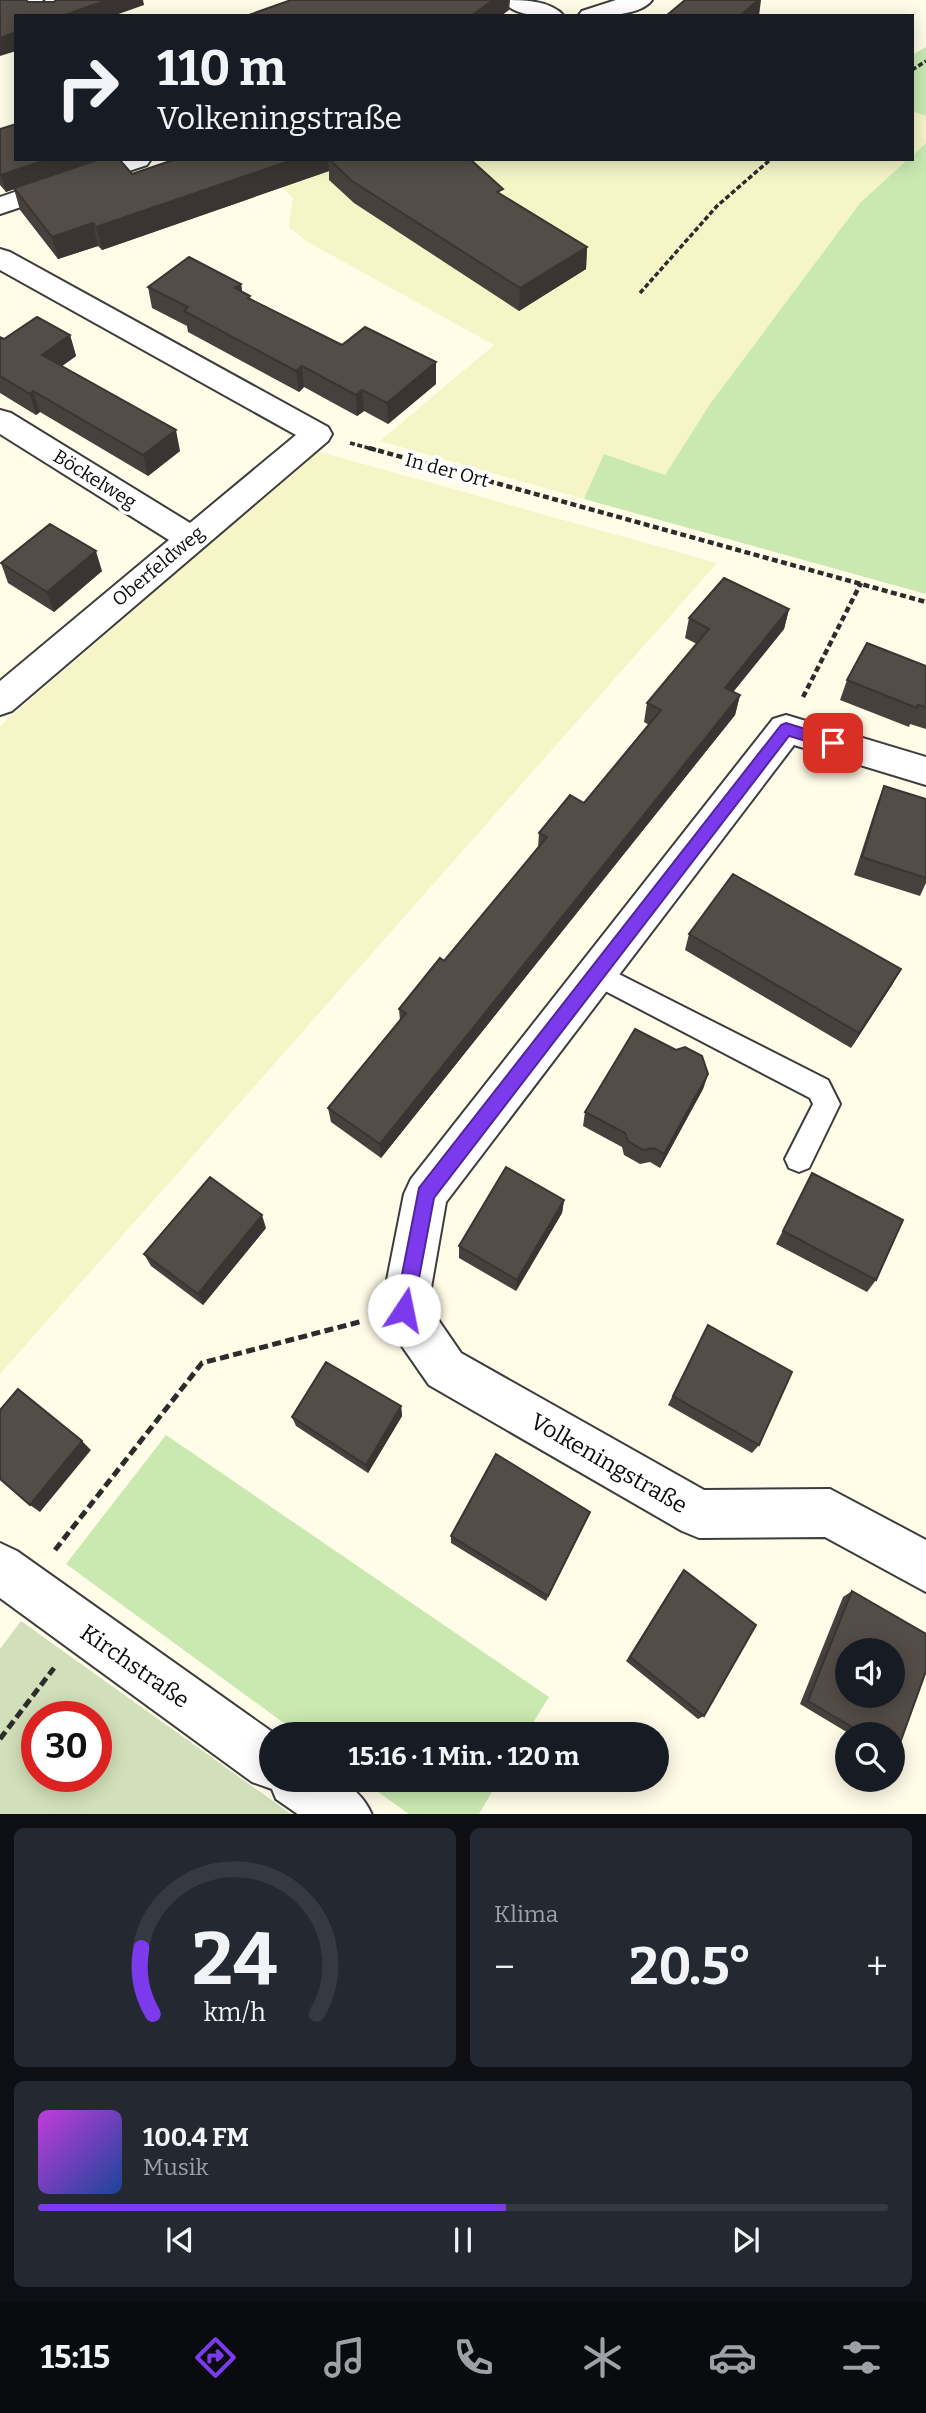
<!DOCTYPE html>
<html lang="de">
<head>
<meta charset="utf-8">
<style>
  :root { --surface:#171b24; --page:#242831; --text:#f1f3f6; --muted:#9ea1a6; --line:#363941; --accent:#7c3aed }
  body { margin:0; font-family:Bitter,serif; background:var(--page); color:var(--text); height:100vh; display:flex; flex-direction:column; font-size:26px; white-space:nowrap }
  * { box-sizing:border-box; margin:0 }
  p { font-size:23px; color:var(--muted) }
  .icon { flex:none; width:38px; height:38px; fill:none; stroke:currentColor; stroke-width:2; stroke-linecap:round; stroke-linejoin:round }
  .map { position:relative; height:1814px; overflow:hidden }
  .drawer { display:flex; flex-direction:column; gap:14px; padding:14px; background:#0d0f14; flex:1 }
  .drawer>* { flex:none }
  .guide { position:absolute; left:14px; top:14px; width:900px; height:147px; border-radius:0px; box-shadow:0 4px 18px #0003; background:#171b24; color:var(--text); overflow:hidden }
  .tools { position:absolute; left:835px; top:1638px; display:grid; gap:14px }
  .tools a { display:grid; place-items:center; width:70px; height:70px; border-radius:50%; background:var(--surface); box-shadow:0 4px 18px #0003; font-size:35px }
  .speed { position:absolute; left:21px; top:1701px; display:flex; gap:14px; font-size:35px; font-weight:700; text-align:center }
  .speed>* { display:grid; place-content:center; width:91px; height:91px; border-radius:50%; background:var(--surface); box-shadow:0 4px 18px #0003; line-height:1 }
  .speed .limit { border:10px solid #d22; background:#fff; color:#111 }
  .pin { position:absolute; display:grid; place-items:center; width:60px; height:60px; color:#fff; margin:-30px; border-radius:14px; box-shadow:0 4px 10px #0006 }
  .me { position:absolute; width:77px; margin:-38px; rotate:11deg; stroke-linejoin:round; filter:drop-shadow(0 0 5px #0008) }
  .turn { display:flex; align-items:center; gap:24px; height:147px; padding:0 28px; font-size:32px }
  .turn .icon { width:91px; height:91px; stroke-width:2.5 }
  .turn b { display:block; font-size:49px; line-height:60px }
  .big { font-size:52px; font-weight:700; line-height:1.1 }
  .drawer .tile { flex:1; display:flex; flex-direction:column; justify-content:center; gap:10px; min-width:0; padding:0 24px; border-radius:10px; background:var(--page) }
  .drawer .dial { align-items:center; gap:0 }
  .dial svg { height:182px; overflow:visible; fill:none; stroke:var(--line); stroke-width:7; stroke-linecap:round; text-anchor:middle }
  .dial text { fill:var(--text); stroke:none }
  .song { display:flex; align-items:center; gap:21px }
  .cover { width:84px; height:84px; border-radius:10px; background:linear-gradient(135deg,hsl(290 70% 55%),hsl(220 70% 35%)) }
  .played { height:7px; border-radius:4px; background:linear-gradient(90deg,var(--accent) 55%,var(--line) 55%) }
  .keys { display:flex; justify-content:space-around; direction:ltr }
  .heat { display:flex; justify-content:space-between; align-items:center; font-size:38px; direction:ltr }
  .drawer .tiles { flex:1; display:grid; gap:14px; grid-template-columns:1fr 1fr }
  .tile:last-child { grid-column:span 2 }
  .trip { position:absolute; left:259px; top:1722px; width:410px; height:70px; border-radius:35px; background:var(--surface); box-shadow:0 4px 18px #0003; font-weight:700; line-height:70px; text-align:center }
  .menu { display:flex; height:112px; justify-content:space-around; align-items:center; background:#090b0e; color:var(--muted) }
  .menu .icon { width:49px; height:49px }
  .menu .on { color:var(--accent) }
  .menu b { font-size:32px; color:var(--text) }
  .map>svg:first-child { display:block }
  .farmland { fill:#f5f5c8 }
  .green { fill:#cae9b1 }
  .cemetery { fill:#d1e0ba; fill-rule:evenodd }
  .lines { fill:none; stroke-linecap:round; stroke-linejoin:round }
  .lane-casing { stroke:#3d3d3d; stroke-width:4 }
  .street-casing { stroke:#3d3d3d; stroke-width:4 }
  .path-far2 { stroke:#2c2c2c; stroke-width:3.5; stroke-dasharray:5 2.5; stroke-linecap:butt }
  .path-far1 { stroke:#2c2c2c; stroke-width:4.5; stroke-dasharray:6 3.5; stroke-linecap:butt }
  .path { stroke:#2c2c2c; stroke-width:5; stroke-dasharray:9 4.5; stroke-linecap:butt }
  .lane { fill:#fff; fill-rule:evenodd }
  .street { fill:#fff; fill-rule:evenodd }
  .wall { fill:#47413d; fill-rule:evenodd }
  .shaded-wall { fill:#3a3532 }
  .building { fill:#534c47; stroke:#3a3532; stroke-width:2; fill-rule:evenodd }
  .route { fill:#7c3aed; stroke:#51269a; stroke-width:2 }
  .labels { text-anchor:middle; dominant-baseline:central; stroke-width:7; stroke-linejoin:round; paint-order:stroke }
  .street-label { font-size:19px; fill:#0a0a0a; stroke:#fff }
  .near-street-label { font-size:23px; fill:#0a0a0a; stroke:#fff }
</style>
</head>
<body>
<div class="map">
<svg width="926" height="1815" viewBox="0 0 926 1815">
  <rect width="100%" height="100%" fill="#fffce8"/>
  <path class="farmland" d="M912,111L926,116V143L912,156Z
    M252,159H908L860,203L710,404L665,475L605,454L584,499L380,441L494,345L308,242L289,227L293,198Z
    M317,451L717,563L0,1374V726Z"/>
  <path class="green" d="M926,47V116L912,111V55Z
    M926,143V594L584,499L604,454L665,475L710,404L860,203L908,159H912V156Z
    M166,1435L549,1697L526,1734H299L66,1564Z
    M361,1780H499L479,1814H409Z"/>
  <path class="cemetery" d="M21,1621L291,1814H0V1649ZM37,1717H96V1776H37Z"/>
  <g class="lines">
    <defs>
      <path id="lane" d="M597,963L828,1080L840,1104L809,1168L799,1172L789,1168L785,1159L813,1104L810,1098L588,982L584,974L588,966Z"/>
      <path id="street" d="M16,0H42L58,16H32Z
        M502,0C522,0 551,0 564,16C544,16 515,18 502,0Z
        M616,0H652C640,17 598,16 578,16L582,11Z
        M112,159H151L147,165L0,214V197Z
        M0,249L10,252L328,427L332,434L328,441L12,711L0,715V681L169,540L0,434V410L11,413L190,523L296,435L0,270Z
        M786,715L926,757V785L794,745L446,1202L428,1305L461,1353L704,1490L830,1489L926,1540V1592L825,1537L699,1538L682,1531L429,1385L388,1326L381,1310L404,1194L411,1179L773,719Z
        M0,1543L17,1551L275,1734H271V1780C313,1780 352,1769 372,1815H299L276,1799L272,1789L252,1782L0,1598Z"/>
    </defs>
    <use href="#lane" class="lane-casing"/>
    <use href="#street" class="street-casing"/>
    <path class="path-far2" d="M912,70L926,61
      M640,293L717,206L771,159
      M350,443L376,450"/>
    <path class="path-far1" d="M369,448L926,602
      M803,697L861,583"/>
    <path class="path" d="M55,1550L202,1363L363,1321
      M0,1739L54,1668"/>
    <use href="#lane" class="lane"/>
    <use href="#street" class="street"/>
  </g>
  <path class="wall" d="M0,129L132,174L176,159H470L503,196L587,247L586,269L519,311L354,203L329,180V171L102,250L98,246L58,259L20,210L14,189L6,192L0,185Z
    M241,284L242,292L251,299L342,345L436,362V384L388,424L364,411L357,416L304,387L299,392L188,332L187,326L152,308L148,287Z
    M70,335L76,356L62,366L180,451L148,476L40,412L36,415L0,393V337L4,339Z
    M1,563L102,571L54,612L8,583Z
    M789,609L784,629L733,692L740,695L735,715L381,1158L331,1122L328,1108L400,1021L399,1009L444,961L538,848L539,833L584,803L649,725L644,722L647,703L697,644L685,638L689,618Z
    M926,666V729L910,724L909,727L840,700L847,680Z
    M884,786L926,799V883L920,896L854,875L877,804Z
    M689,934L901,969L892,985L851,1048L685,950Z
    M708,1074L703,1089L660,1168L650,1162L640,1164L624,1155L622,1147L583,1126L585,1112Z
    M812,1173L876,1280L867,1292L776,1244Z
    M564,1200L562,1213L516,1291L459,1258V1246Z
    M266,1228L203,1305L151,1266L144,1254Z
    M708,1325L759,1445L752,1453L668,1405Z
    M401,1406L402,1416L368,1473L296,1426L292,1417Z
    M587,1519L546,1601L451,1543V1536Z
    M684,1570L704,1716L698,1719L626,1661L679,1576Z
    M852,1591L926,1634V1671L896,1754H892V1734H850L800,1704L843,1597ZM847,1650H892V1696H847Z"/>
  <path class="shaded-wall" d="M107,0H143L144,5L113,16H62Z
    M493,0H510L509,10L501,16H471Z
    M758,0H761L759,16H740Z
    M16,32V51L0,56V38Z
    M49,159H103L6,192L1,175Z
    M295,159H328L329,171L102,250L96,227Z
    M93,223L98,246L58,259L52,237Z
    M587,247L586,269L519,311L520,288Z
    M241,284L244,305L235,288Z
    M70,335L76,356L48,376L42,355Z
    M436,362V384L388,424L387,403Z
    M302,366L304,387L299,392L296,371Z
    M362,390L364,411L357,416L356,395Z
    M33,391L40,412L36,415L30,394Z
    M176,430L180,451L148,476L143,455Z
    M96,551L102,571L54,612L47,592Z
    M789,609L784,629L721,707L725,688Z
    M740,695L735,715L381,1158L380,1144Z
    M901,969L892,985L851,1048L859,1033Z
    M708,1074L703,1089L660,1168L664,1154Z
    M564,1200L562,1213L516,1291L517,1280Z
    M262,1215L266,1228L203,1305L198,1294Z
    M401,1406L402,1416L368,1473L366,1465Z
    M82,1441L91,1450L40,1512L30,1505Z"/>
  <path class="building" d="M0,0H26L28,2H54L56,0H107L62,16H16V32L0,38Z
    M291,0H493L471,16H246Z
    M685,0H758L740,16H666Z
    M16,124V159H49L1,175L0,174V129Z
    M100,159H119L132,174L176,159H295L96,227L93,223L52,237L14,188Z
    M329,159H470L503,189L497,192L587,247L520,288L352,181Z
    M189,257L241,284L235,288L250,296L248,298L342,345L365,327L436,362L387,403L362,390L356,395L302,366L296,371L184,311L188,307L148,287Z
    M37,317L70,335L42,355L176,430L143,455L33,391L30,394L0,376V337L4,339Z
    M50,524L96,551L47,592L1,563Z
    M724,578L789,609L725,688L740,695L380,1144L328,1108L406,1013L399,1009L440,958L444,961L547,837L539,833L570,795L584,803L661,710L647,703L709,629L689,618Z
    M867,643L926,666V707L918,705L917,708L847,680Z
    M884,786L926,799V878L862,857Z
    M733,874L901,969L859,1033L689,934Z
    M635,1029L676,1050L685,1047L702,1056L708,1074L664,1154L654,1148L643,1150L628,1141L625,1133L585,1112Z
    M506,1167L564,1200L517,1280L459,1246Z
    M812,1173L903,1220L876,1280L783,1231Z
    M210,1177L262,1215L198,1294L144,1254Z
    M708,1325L792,1372L759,1445L673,1396Z
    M326,1362L401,1406L366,1465L292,1417Z
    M18,1389L82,1441L30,1505L0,1479V1410Z
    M496,1454L590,1512L548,1596L451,1536Z
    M684,1570L756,1625L704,1716L630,1657Z
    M852,1591L926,1634V1671L896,1754L892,1752V1734H864L808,1701ZM847,1650H892V1696H847Z"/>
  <path class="route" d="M786,723L838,739L840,743L833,749L789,736L434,1198L413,1310L411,1317L404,1320L397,1317L395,1310L419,1188L781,725Z"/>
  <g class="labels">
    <g class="street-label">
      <text transform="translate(447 470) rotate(15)">In der Ort</text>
      <text transform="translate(95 479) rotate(32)">Böckelweg</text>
      <text transform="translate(158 566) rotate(-40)">Oberfeldweg</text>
    </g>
    <g class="near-street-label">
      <text transform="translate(609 1463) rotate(30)">Volkeningstraße</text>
      <text transform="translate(135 1666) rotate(35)">Kirchstraße</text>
    </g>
  </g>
</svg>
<div class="tools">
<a><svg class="icon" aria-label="sound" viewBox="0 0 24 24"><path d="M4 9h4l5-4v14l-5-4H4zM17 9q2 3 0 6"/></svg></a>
<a><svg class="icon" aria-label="search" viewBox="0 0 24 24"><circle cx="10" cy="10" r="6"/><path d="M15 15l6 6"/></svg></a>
</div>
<div class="speed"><div class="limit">30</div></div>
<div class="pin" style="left:833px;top:743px;background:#d93025"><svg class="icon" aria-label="arrive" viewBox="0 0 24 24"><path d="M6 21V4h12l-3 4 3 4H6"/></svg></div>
<svg class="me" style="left:404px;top:1310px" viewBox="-20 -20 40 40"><circle r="19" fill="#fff"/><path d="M0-13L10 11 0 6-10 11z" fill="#7c3aed"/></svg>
<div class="trip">15:16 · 1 Min. · 120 m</div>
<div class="guide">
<div class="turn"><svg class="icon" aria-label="right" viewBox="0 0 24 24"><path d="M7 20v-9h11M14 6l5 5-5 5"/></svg><div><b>110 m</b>Volkeningstraße</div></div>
</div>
</div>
<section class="drawer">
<div class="tiles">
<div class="tile dial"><svg viewBox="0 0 100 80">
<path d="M14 69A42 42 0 1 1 86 69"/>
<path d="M14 69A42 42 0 0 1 9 40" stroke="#7c3aed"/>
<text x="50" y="56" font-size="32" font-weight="700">24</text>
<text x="50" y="72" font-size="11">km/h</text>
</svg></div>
<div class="tile"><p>Klima</p>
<div class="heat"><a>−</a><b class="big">20.5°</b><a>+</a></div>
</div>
<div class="tile">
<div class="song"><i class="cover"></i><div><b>100.4 FM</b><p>Musik</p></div></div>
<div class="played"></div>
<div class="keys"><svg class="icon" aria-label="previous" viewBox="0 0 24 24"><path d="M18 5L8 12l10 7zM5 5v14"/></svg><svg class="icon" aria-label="pause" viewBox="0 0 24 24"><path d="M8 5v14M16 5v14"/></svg><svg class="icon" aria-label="next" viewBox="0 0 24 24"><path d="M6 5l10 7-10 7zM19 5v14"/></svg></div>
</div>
</div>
</section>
<nav class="menu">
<b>15:15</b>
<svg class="icon on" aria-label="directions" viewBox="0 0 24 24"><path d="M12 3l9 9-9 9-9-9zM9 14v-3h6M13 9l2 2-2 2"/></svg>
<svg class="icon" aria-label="music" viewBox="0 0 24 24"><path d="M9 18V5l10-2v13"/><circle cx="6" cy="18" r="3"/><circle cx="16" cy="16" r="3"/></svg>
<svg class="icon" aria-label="phone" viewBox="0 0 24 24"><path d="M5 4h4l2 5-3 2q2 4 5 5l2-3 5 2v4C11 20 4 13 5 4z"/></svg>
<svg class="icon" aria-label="climate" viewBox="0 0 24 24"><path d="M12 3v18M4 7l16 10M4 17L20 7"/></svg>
<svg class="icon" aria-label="car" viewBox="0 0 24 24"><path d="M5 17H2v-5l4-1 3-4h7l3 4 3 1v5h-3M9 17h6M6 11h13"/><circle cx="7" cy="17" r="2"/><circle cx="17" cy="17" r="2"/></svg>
<svg class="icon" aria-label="filters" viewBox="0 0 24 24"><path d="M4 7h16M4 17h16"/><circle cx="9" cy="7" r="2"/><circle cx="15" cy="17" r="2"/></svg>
</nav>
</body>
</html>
